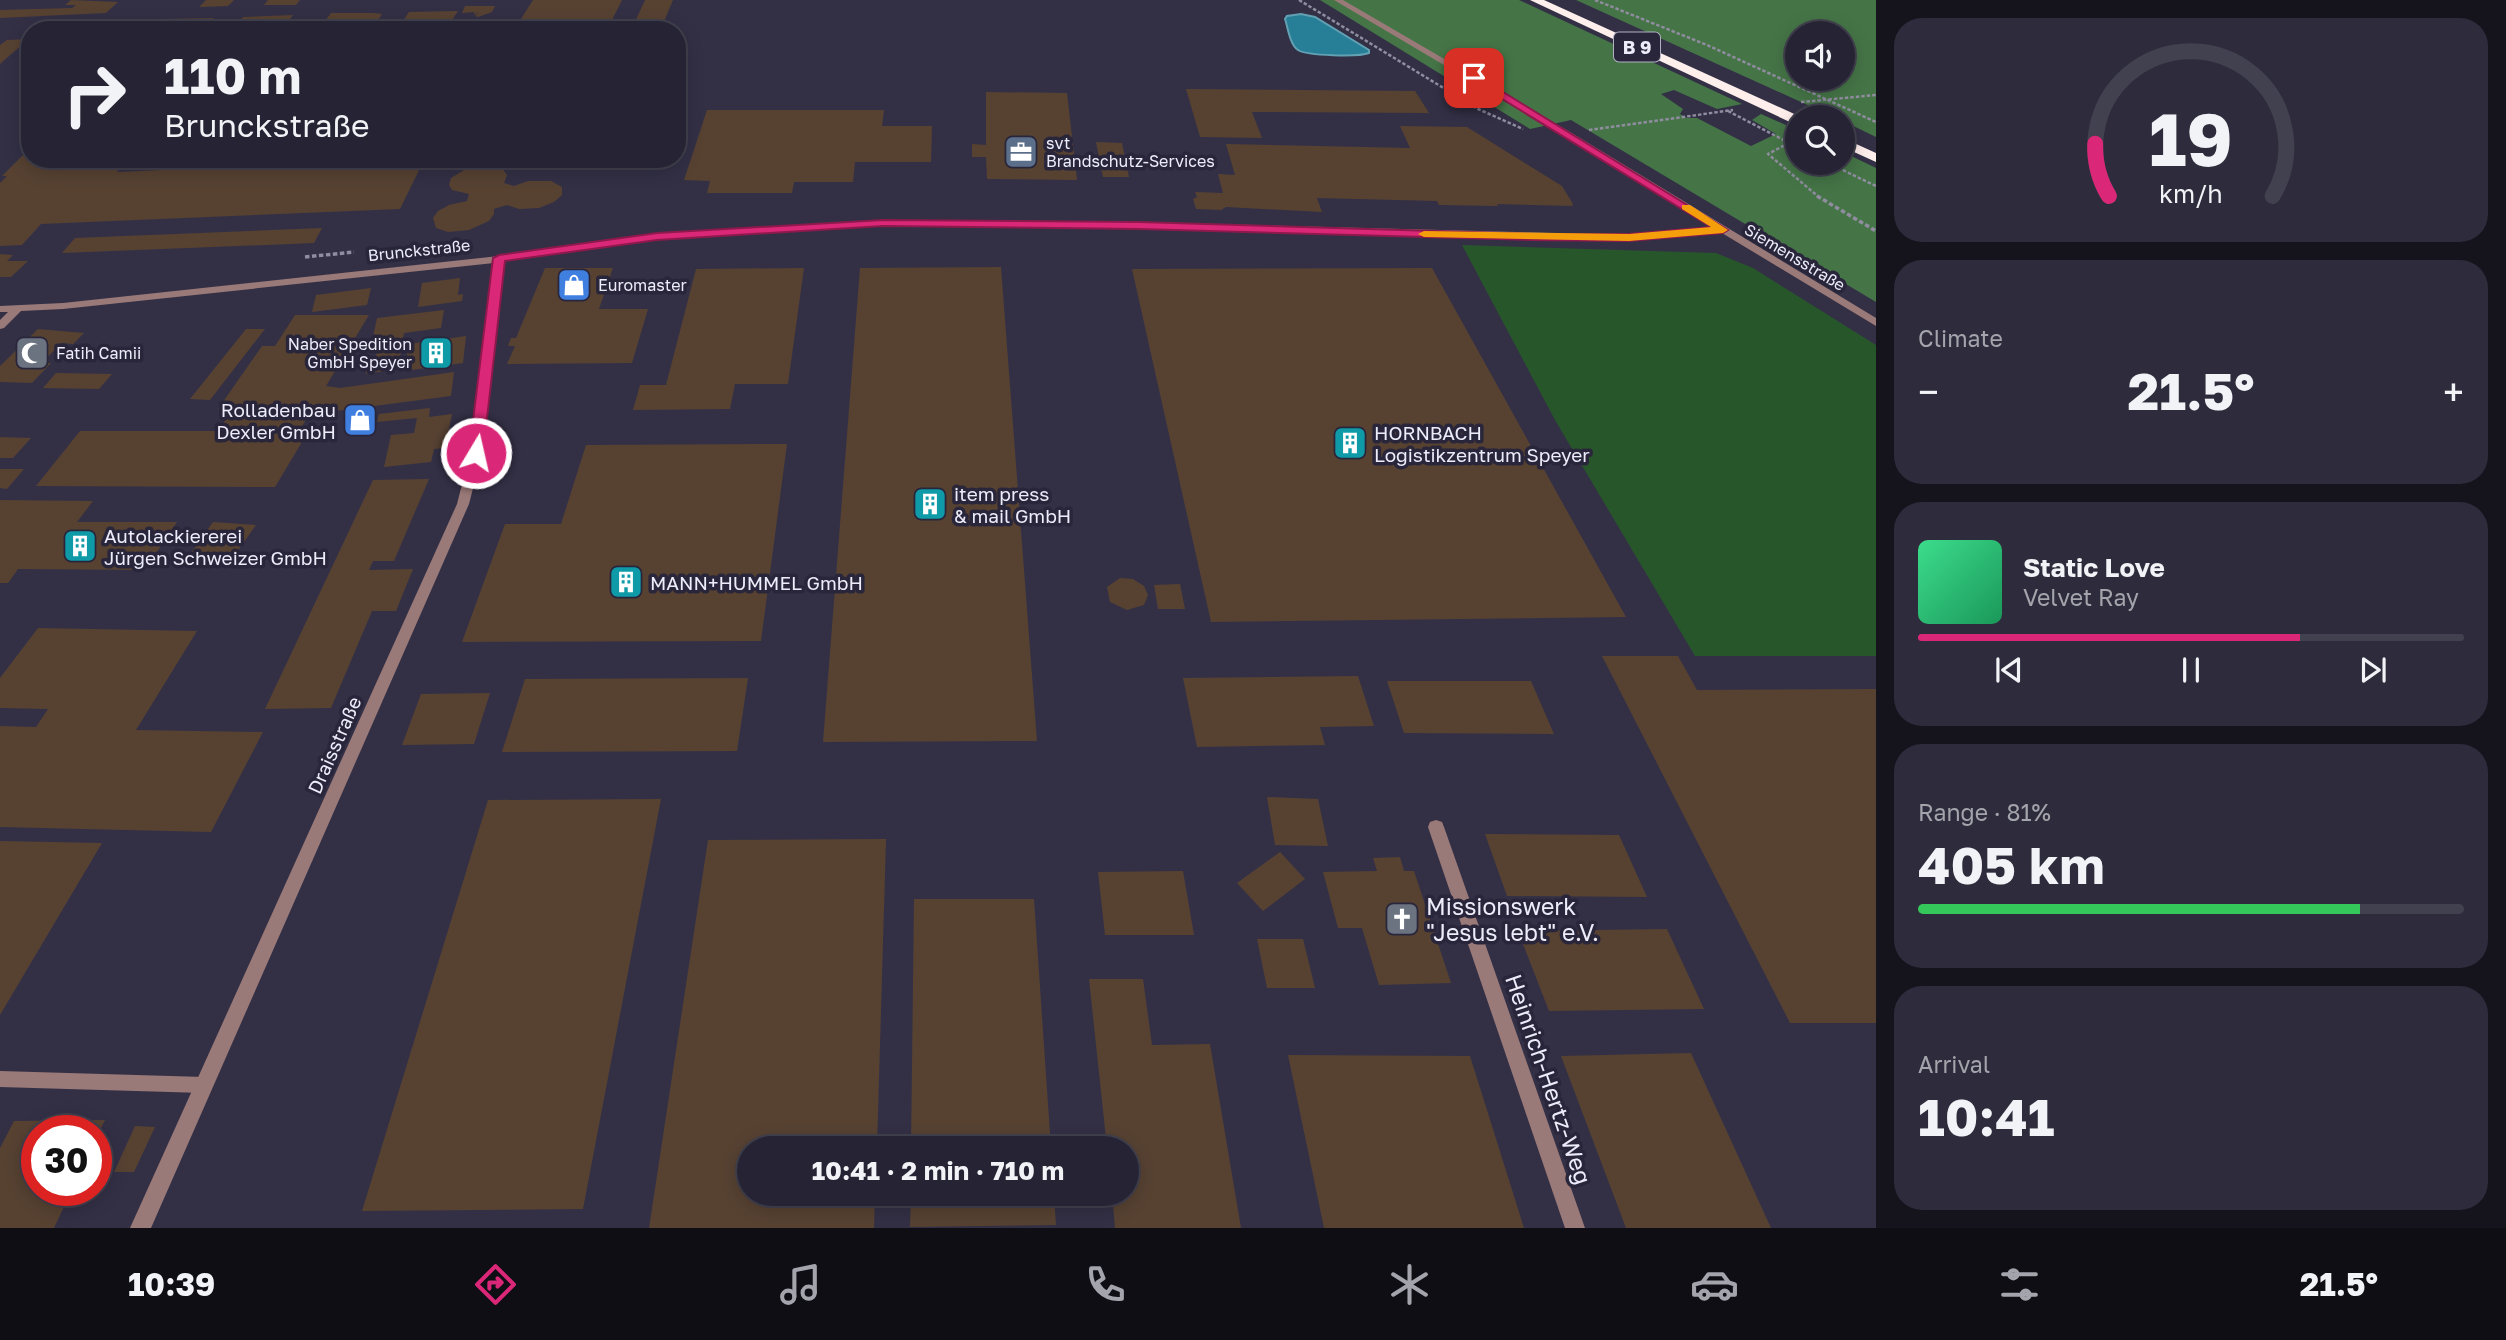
<!DOCTYPE html>
<html lang="en">
<head>
<meta charset="utf-8">
<style>
  :root { --surface:#262434; --page:#2e2c3c; --text:#f1f3f6; --muted:#a4a4ac; --line:#42414f; --accent:#db2777 }
  body { margin:0; font-family:"Golos Text",sans-serif; background:var(--page); color:var(--text); height:100vh; display:flex; flex-direction:column; font-size:26px; white-space:nowrap }
  * { box-sizing:border-box; margin:0 }
  p { font-size:23px; color:var(--muted) }
  .icon { flex:none; width:38px; height:38px; fill:none; stroke:currentColor; stroke-width:2; stroke-linecap:round; stroke-linejoin:round }
  .map { position:relative; flex:1; overflow:hidden }
  .sheet { display:flex; flex-direction:column; gap:18px; padding:18px; background:#15141d; width:630px }
  .sheet>* { flex:none }
  .guide { position:absolute; left:21px; top:21px; width:665px; height:147px; border-radius:28px; box-shadow:0 4px 18px #0003,0 0 0 2px var(--line); background:#262434; color:var(--text); overflow:hidden }
  .controls { position:absolute; left:1785px; top:21px; display:grid; gap:14px }
  .controls a { display:grid; place-items:center; width:70px; height:70px; border-radius:50%; background:var(--surface); box-shadow:0 4px 18px #0003,0 0 0 2px var(--line); font-size:35px }
  .speed { position:absolute; left:21px; top:1115px; display:flex; gap:14px; font-size:35px; font-weight:700; text-align:center }
  .speed>* { display:grid; place-content:center; width:91px; height:91px; border-radius:50%; background:var(--surface); box-shadow:0 4px 18px #0003,0 0 0 2px var(--line); line-height:1 }
  .speed .limit { border:10px solid #d22; background:#fff; color:#111 }
  .pin { position:absolute; display:grid; place-items:center; width:60px; height:60px; color:#fff; margin:-30px; border-radius:14px; box-shadow:0 4px 10px #0006 }
  .me { position:absolute; width:77px; margin:-38px; rotate:9deg; stroke-linejoin:round; filter:drop-shadow(0 0 5px #0008) }
  .turn { display:flex; align-items:center; gap:24px; height:147px; padding:0 28px; font-size:32px }
  .turn .icon { width:91px; height:91px; stroke-width:2.5 }
  .turn b { display:block; font-size:49px; line-height:60px }
  .big { font-size:52px; font-weight:700; line-height:1.1 }
  .sheet .card { flex:1; display:flex; flex-direction:column; justify-content:center; gap:10px; min-width:0; padding:0 24px; border-radius:28px; background:var(--page) }
  .sheet .dial { align-items:center; gap:0 }
  .dial svg { height:182px; overflow:visible; fill:none; stroke:var(--line); stroke-width:7; stroke-linecap:round; text-anchor:middle }
  .dial text { fill:var(--text); stroke:none }
  .song { display:flex; align-items:center; gap:21px }
  .cover { width:84px; height:84px; border-radius:10px; background:linear-gradient(135deg,hsl(150 70% 55%),hsl(150 70% 35%)) }
  .played { height:7px; border-radius:4px; background:linear-gradient(90deg,var(--accent) 70%,var(--line) 70%) }
  .keys { display:flex; justify-content:space-around; direction:ltr }
  .heat { display:flex; justify-content:space-between; align-items:center; font-size:38px; direction:ltr }
  .charge { height:10px; border-radius:5px; background:linear-gradient(90deg,#34c759 81%,var(--line) 0) }
  .trip { position:absolute; left:737px; top:1136px; width:402px; height:70px; border-radius:35px; background:var(--surface); box-shadow:0 4px 18px #0003,0 0 0 2px var(--line); font-weight:700; line-height:70px; text-align:center }
  .tab-bar { display:flex; height:112px; justify-content:space-around; align-items:center; background:#0f0e15; color:var(--muted) }
  .tab-bar .icon { width:49px; height:49px }
  .tab-bar .on { color:var(--accent) }
  .tab-bar b { font-size:32px; color:var(--text) }
  main { display:flex; flex:1; min-height:0 }
  .map>svg:first-child { display:block }
  .green { fill:#28562b }
  .forest { fill:#457547; fill-rule:evenodd }
  .water { fill:#267f96; stroke:#62a0b4; stroke-width:2 }
  .building { fill:#574232 }
  .lines { fill:none; stroke-linecap:round; stroke-linejoin:round }
  .path-far1 { stroke:#8f8d9f; stroke-width:2.5; stroke-dasharray:3.5 2; stroke-linecap:butt }
  .path { stroke:#8f8d9f; stroke-width:3.5; stroke-dasharray:4.5 2.5; stroke-linecap:butt }
  .lane { stroke:#9a7a78; stroke-width:16 }
  .street { fill:#9a7a78; fill-rule:evenodd }
  .highway { fill:#feeeec; fill-rule:evenodd }
  .route { fill:#db2777; stroke:#8e194d; stroke-width:2 }
  .slow { fill:#f59e0b }
  .labels { text-anchor:middle; dominant-baseline:central; stroke-width:7; stroke-linejoin:round; paint-order:stroke }
  .far-poi-label { font-size:16px; fill:#edecfa; stroke:#29263b; text-anchor:start }
  .far-street-label { font-size:16px; fill:#edecfa; stroke:#29263b }
  .shield { fill:#29263b; stroke:#b2b1c1; stroke-width:2 }
  .shield-label { font-size:18px; font-weight:bold; fill:#edecfa }
  .poi-label { font-size:19px; fill:#edecfa; stroke:#29263b; text-anchor:start }
  .street-label { font-size:19px; fill:#edecfa; stroke:#29263b }
  .near-poi-label { font-size:23px; fill:#edecfa; stroke:#29263b; text-anchor:start }
  .near-street-label { font-size:23px; fill:#edecfa; stroke:#29263b }
</style>
</head>
<body>
<main>
<div class="map">
<svg width="1876" height="1228" viewBox="0 0 1876 1228">
  <rect width="100%" height="100%" fill="#333046"/>
  <path class="green" d="M1462,245L1716,253L1753,268L1876,345V656H1695L1555,420Z"/>
  <path class="forest" d="M1320,0H1519L1742,104L1717,109L1674,90L1661,94L1683,109L1680,114L1687,118H1697L1751,146L1776,134L1752,120L1761,114L1797,130V163H1843V152L1876,168V302L1571,120L1530,129Z
    M1576,0H1876V137L1843,121V117H1834ZM1797,33H1843V79H1797Z"/>
  <path class="water" d="M1301,14L1315,17L1369,50V53C1359,57 1307,56 1298,50C1290,45 1288,28 1285,19L1287,16Z"/>
  <path class="building" d="M71,0L118,2L106,13L0,18V10L72,8L76,5H65Z
    M206,0H234L228,6L199,7Z
    M268,0H300L296,5H264Z
    M533,0H622L607,30H514Z
    M645,0H673L662,26H633Z
    M465,6H495L492,12L478,17L475,16L479,12L474,15V12L462,13Z
    M458,11L452,20H443L437,30H397L409,12Z
    M331,13H373L382,14L375,25H364L361,30H318Z
    M293,15L282,30H218L221,27L235,26L243,17Z
    M214,18L203,30H151L161,19Z
    M120,22L112,30H67L75,23Z
    M29,39L9,56L0,64V45L7,40Z
    M1186,89L1415,91L1429,113L1252,112L1262,138L1200,137Z
    M986,92L1067,93L1077,180L987,179L986,157H972V144L986,145Z
    M707,110H884L882,126H932L931,162H855L853,182H794L792,193H707L710,181L684,180Z
    M1400,126L1467,127L1562,186L1573,204L1572,206L1497,204L1498,206L1439,205L1437,201L1317,198L1322,212L1226,207L1221,210L1196,209L1193,199L1197,197L1195,192L1223,193L1218,174L1235,175L1226,144L1410,148Z
    M1096,142L1122,143L1129,177H1103Z
    M30,148V159H127L117,172L231,167L237,159H254L249,167L342,163L344,159H359L357,163L424,160L400,209L41,224L22,245L0,246V183L7,176H2Z
    M515,159H597L595,166L512,169Z
    M481,166L502,168L507,175L504,183L514,186L528,181H551L562,187V195L554,202L539,208L519,209L507,205L494,209V214L489,221L469,230L448,232L436,228L433,218L438,211L449,205L467,201L469,194L452,190L449,185L451,178L464,170Z
    M322,228L314,243L62,253L75,238Z
    M0,254L13,255L7,261H28L11,277H0Z
    M1001,267L1037,741L823,742L860,268Z
    M545,268H613L599,309H648L632,363L507,364L515,346H508L511,338H516Z
    M804,268L788,384H735L730,409L633,410L640,385H666L696,269Z
    M1432,268L1626,617L1211,622L1132,269Z
    M460,278L458,295L463,294L462,301L418,307L422,283Z
    M371,288L367,305L312,312L316,295Z
    M444,310L441,328L404,333L398,369L366,374L368,362L375,361L380,336L373,337L377,318Z
    M295,315H369L326,386L340,388L454,372L451,396L328,412L312,410L299,431L308,432L275,487L36,486L80,431H218L232,410L218,409L262,346H275Z
    M38,329L84,333L73,344L61,343L42,363H51L32,383L0,382V366Z
    M246,329H265L210,400L190,399Z
    M466,336L463,363L404,371L409,344Z
    M56,373L112,374L99,389L43,388Z
    M430,408L429,417L452,414L445,448L434,449L431,462L384,467L391,435L414,433L417,418L377,422L379,414Z
    M0,437L31,438L13,458H0Z
    M787,444L761,641L462,642L505,524H561L586,445Z
    M0,469H24L7,489L0,488Z
    M429,479L394,561H373L369,570L413,569L396,611H372L331,708L265,709L373,480Z
    M0,500L93,501L77,522H177L145,570L18,569L8,583H0Z
    M213,522L256,525L232,559L188,557Z
    M1120,578L1133,579L1144,586L1148,595L1144,605L1127,610L1110,602L1107,587Z
    M1180,584L1185,609H1158L1154,585Z
    M38,628L197,631L136,730L263,732L211,832L0,827V726L36,727L48,709L0,708V678Z
    M1602,656H1678L1697,690L1876,689V1023H1790Z
    M1358,676L1374,726L1320,727L1325,745L1197,747L1183,678Z
    M748,678L737,751L502,752L525,679Z
    M1387,681H1531L1554,734L1404,733Z
    M490,693L474,744L402,745L421,694Z
    M1267,797L1318,799L1328,846L1275,845Z
    M661,799L583,1209L362,1211L488,800Z
    M1485,834L1619,835L1647,897L1507,896Z
    M886,839L877,1148H749V1194H875L874,1228H649L708,840Z
    M0,841L102,843L0,1015Z
    M1280,852L1305,879L1263,911L1237,883Z
    M1400,857L1404,871H1414L1451,983L1379,985L1362,928H1338L1323,872L1377,871L1373,858Z
    M1183,871L1194,935H1105L1098,872Z
    M914,899H1034L1051,1148H911Z
    M1667,929L1704,1009L1549,1011L1518,931Z
    M1257,939H1303L1315,988H1267Z
    M1089,979H1143L1152,1045L1210,1044L1241,1228H1115L1112,1194H1127V1148H1107Z
    M1691,1053L1771,1228H1626L1561,1056Z
    M1288,1055L1470,1056L1524,1228H1324Z
    M105,1120L96,1138V1130H37V1190H72L54,1228H0V1148L14,1121Z
    M135,1126L155,1127L134,1172H114Z
    M911,1194H1054L1056,1225L910,1227Z"/>
  <g class="lines">
    <path class="path-far1" d="M1299,0L1478,109L1523,129
      M1595,0L1707,45L1876,122
      M1801,102L1876,95
      M1728,111L1797,147
      M1589,130L1733,110
      M1789,143L1768,154L1820,198
      M1828,163L1876,186"/>
    <path class="path" d="M1817,196L1876,231
      M305,257L354,252"/>
    <path class="lane" d="M0,1079L204,1085"/>
    <path class="street" d="M1334,0H1343L1570,132L1876,318V326L1722,233L1629,241L1139,228L883,226L657,239L504,261L484,445L469,504L151,1228H130L457,504L472,445L494,263L63,309L21,311L4,328L0,329V320L8,312H0V306L63,303L499,256L657,233L883,220L1139,222L1629,235L1714,228L1564,136Z
      M1436,820L1442,822L1444,827L1585,1228H1565L1428,827L1430,822Z"/>
    <path class="highway" d="M1530,0H1544L1801,117H1797V124L1792,123Z
      M1843,138L1876,153V162L1843,147Z"/>
  </g>
  <path class="route" d="M1471,76H1477L1728,230L1723,233L1629,241L1533,240L1139,229L883,226L657,240L505,261L483,453L476,457L469,453L493,258L499,255L657,233L883,220L1139,222L1533,234H1629L1711,227L1471,80Z"/>
  <path class="slow" d="M1682,205H1690L1728,230L1723,233L1629,241L1424,237L1418,234L1424,231L1629,234L1711,227L1682,209Z"/>
  <defs>
    <symbol id="office-square" viewBox="-11 -11 22 22"><rect x="-9" y="-9" width="18" height="18" rx="4" fill="#5c6f8a" stroke="#29263b"/><path d="M-6-3h4V-5.5h4V-3h4V5H-6ZM-1-4.5V-3h2v-1.5ZM-6 0V1H6V0Z" fill="#fff"/></symbol>
    <symbol id="shop-square" viewBox="-11 -11 22 22"><rect x="-9" y="-9" width="18" height="18" rx="4" fill="#3f7fe0" stroke="#29263b"/><path d="M-5-2.5h2.3a2.7 3.5 0 0 1 5.4 0H5L5.5 6h-11ZM-1.5-2.5h3a1.5 2.3 0 0 0-3 0Z" fill="#fff"/></symbol>
    <symbol id="mosque-square" viewBox="-11 -11 22 22"><rect x="-9" y="-9" width="18" height="18" rx="4" fill="#6b7280" stroke="#29263b"/><path d="M3.5-4.9A6 6 0 1 0 3.5 4.9A5 5 0 1 1 3.5-4.9Z" fill="#fff"/></symbol>
    <symbol id="building-square" viewBox="-11 -11 22 22"><rect x="-9" y="-9" width="18" height="18" rx="4" fill="#0f9aa8" stroke="#29263b"/><path d="M-4-6H4V6H1V3H-1V6H-4ZM-2.5-4.3h1.7v1.8h-1.7ZM.8-4.3h1.7v1.8H.8ZM-2.5-1h1.7V.8h-1.7ZM.8-1h1.7V.8H.8Z" fill="#fff"/></symbol>
    <symbol id="church-square" viewBox="-11 -11 22 22"><rect x="-9" y="-9" width="18" height="18" rx="4" fill="#6b7280" stroke="#29263b"/><path d="M-1.2-6h2.4v3.5h3.3v2.4h-3.3V6h-2.4V-.1h-3.3v-2.4h3.3Z" fill="#fff"/></symbol>
  </defs>
  <g fill-rule="evenodd">
    <use href="#office-square" x="1002" y="133" width="38" height="38"/>
    <use href="#shop-square" x="555" y="266" width="38" height="38"/>
    <use href="#mosque-square" x="13" y="334" width="38" height="38"/>
    <use href="#building-square" x="417" y="334" width="38" height="38"/>
    <use href="#shop-square" x="341" y="401" width="38" height="38"/>
    <use href="#building-square" x="1331" y="424" width="38" height="38"/>
    <use href="#building-square" x="911" y="485" width="38" height="38"/>
    <use href="#building-square" x="61" y="527" width="38" height="38"/>
    <use href="#building-square" x="607" y="563" width="38" height="38"/>
    <use href="#church-square" x="1383" y="900" width="38" height="38"/>
  </g>
  <g class="labels">
    <g class="far-poi-label">
      <text x="1046" y="143">svt<tspan x="1046" dy="18">Brandschutz-Services</tspan></text>
      <text x="598" y="285">Euromaster</text>
      <text x="412" y="344" text-anchor="end">Naber Spedition<tspan x="412" dy="18">GmbH Speyer</tspan></text>
      <text x="56" y="353">Fatih Camii</text>
    </g>
    <g class="far-street-label">
      <text transform="translate(419 250) rotate(-6)">Brunckstraße</text>
      <text transform="translate(1795 257) rotate(31)">Siemensstraße</text>
    </g>
    <rect class="shield" x="1614" y="32.5" width="46" height="29" rx="5"/>
    <g class="shield-label">
      <text x="1637" y="47">B 9</text>
    </g>
    <g class="poi-label">
      <text x="336" y="409" text-anchor="end">Rolladenbau<tspan x="336" dy="22">Dexler GmbH</tspan></text>
      <text x="1374" y="432">HORNBACH<tspan x="1374" dy="22">Logistikzentrum Speyer</tspan></text>
      <text x="954" y="493">item press<tspan x="954" dy="22">&amp; mail GmbH</tspan></text>
      <text x="104" y="535">Autolackiererei<tspan x="104" dy="22">Jürgen Schweizer GmbH</tspan></text>
      <text x="650" y="582">MANN+HUMMEL GmbH</text>
    </g>
    <g class="street-label">
      <text transform="translate(334 745) rotate(-66)">Draisstraße</text>
    </g>
    <g class="near-poi-label">
      <text x="1426" y="906">Missionswerk<tspan x="1426" dy="26">"Jesus lebt" e.V.</tspan></text>
    </g>
    <g class="near-street-label">
      <text transform="translate(1549 1079) rotate(71)">Heinrich-Hertz-Weg</text>
    </g>
  </g>
</svg>
<div class="controls">
<a><svg class="icon" aria-label="sound" viewBox="0 0 24 24"><path d="M4 9h4l5-4v14l-5-4H4zM17 9q2 3 0 6"/></svg></a>
<a><svg class="icon" aria-label="search" viewBox="0 0 24 24"><circle cx="10" cy="10" r="6"/><path d="M15 15l6 6"/></svg></a>
</div>
<div class="speed"><div class="limit">30</div></div>
<div class="pin" style="left:1474px;top:78px;background:#d93025"><svg class="icon" aria-label="arrive" viewBox="0 0 24 24"><path d="M6 21V4h12l-3 4 3 4H6"/></svg></div>
<svg class="me" style="left:476px;top:453px" viewBox="-20 -20 40 40"><circle r="17" fill="#db2777" stroke="#fff" stroke-width="3"/><path d="M0-11L8 9 0 5-8 9z" fill="#fff"/></svg>
<div class="trip">10:41 · 2 min · 710 m</div>
<div class="guide">
<div class="turn"><svg class="icon" aria-label="right" viewBox="0 0 24 24"><path d="M7 20v-9h11M14 6l5 5-5 5"/></svg><div><b>110 m</b>Brunckstraße</div></div>
</div>
</div>
<section class="sheet">
<div class="card dial"><svg viewBox="0 0 100 80">
<path d="M14 69A42 42 0 1 1 86 69"/>
<path d="M14 69A42 42 0 0 1 8 46" stroke="#db2777"/>
<text x="50" y="56" font-size="32" font-weight="700">19</text>
<text x="50" y="72" font-size="11">km/h</text>
</svg></div>
<div class="card"><p>Climate</p>
<div class="heat"><a>−</a><b class="big">21.5°</b><a>+</a></div>
</div>
<div class="card">
<div class="song"><i class="cover"></i><div><b>Static Love</b><p>Velvet Ray</p></div></div>
<div class="played"></div>
<div class="keys"><svg class="icon" aria-label="previous" viewBox="0 0 24 24"><path d="M18 5L8 12l10 7zM5 5v14"/></svg><svg class="icon" aria-label="pause" viewBox="0 0 24 24"><path d="M8 5v14M16 5v14"/></svg><svg class="icon" aria-label="next" viewBox="0 0 24 24"><path d="M6 5l10 7-10 7zM19 5v14"/></svg></div>
</div>
<div class="card"><p>Range · 81%</p><b class="big">405 km</b><div class="charge"></div></div>
<div class="card"><p>Arrival</p><b class="big">10:41</b></div>
</section>
</main>
<nav class="tab-bar">
<b>10:39</b>
<svg class="icon on" aria-label="directions" viewBox="0 0 24 24"><path d="M12 3l9 9-9 9-9-9zM9 14v-3h6M13 9l2 2-2 2"/></svg>
<svg class="icon" aria-label="music" viewBox="0 0 24 24"><path d="M9 18V5l10-2v13"/><circle cx="6" cy="18" r="3"/><circle cx="16" cy="16" r="3"/></svg>
<svg class="icon" aria-label="phone" viewBox="0 0 24 24"><path d="M5 4h4l2 5-3 2q2 4 5 5l2-3 5 2v4C11 20 4 13 5 4z"/></svg>
<svg class="icon" aria-label="climate" viewBox="0 0 24 24"><path d="M12 3v18M4 7l16 10M4 17L20 7"/></svg>
<svg class="icon" aria-label="car" viewBox="0 0 24 24"><path d="M5 17H2v-5l4-1 3-4h7l3 4 3 1v5h-3M9 17h6M6 11h13"/><circle cx="7" cy="17" r="2"/><circle cx="17" cy="17" r="2"/></svg>
<svg class="icon" aria-label="filters" viewBox="0 0 24 24"><path d="M4 7h16M4 17h16"/><circle cx="9" cy="7" r="2"/><circle cx="15" cy="17" r="2"/></svg>
<b>21.5°</b>
</nav>
</body>
</html>
